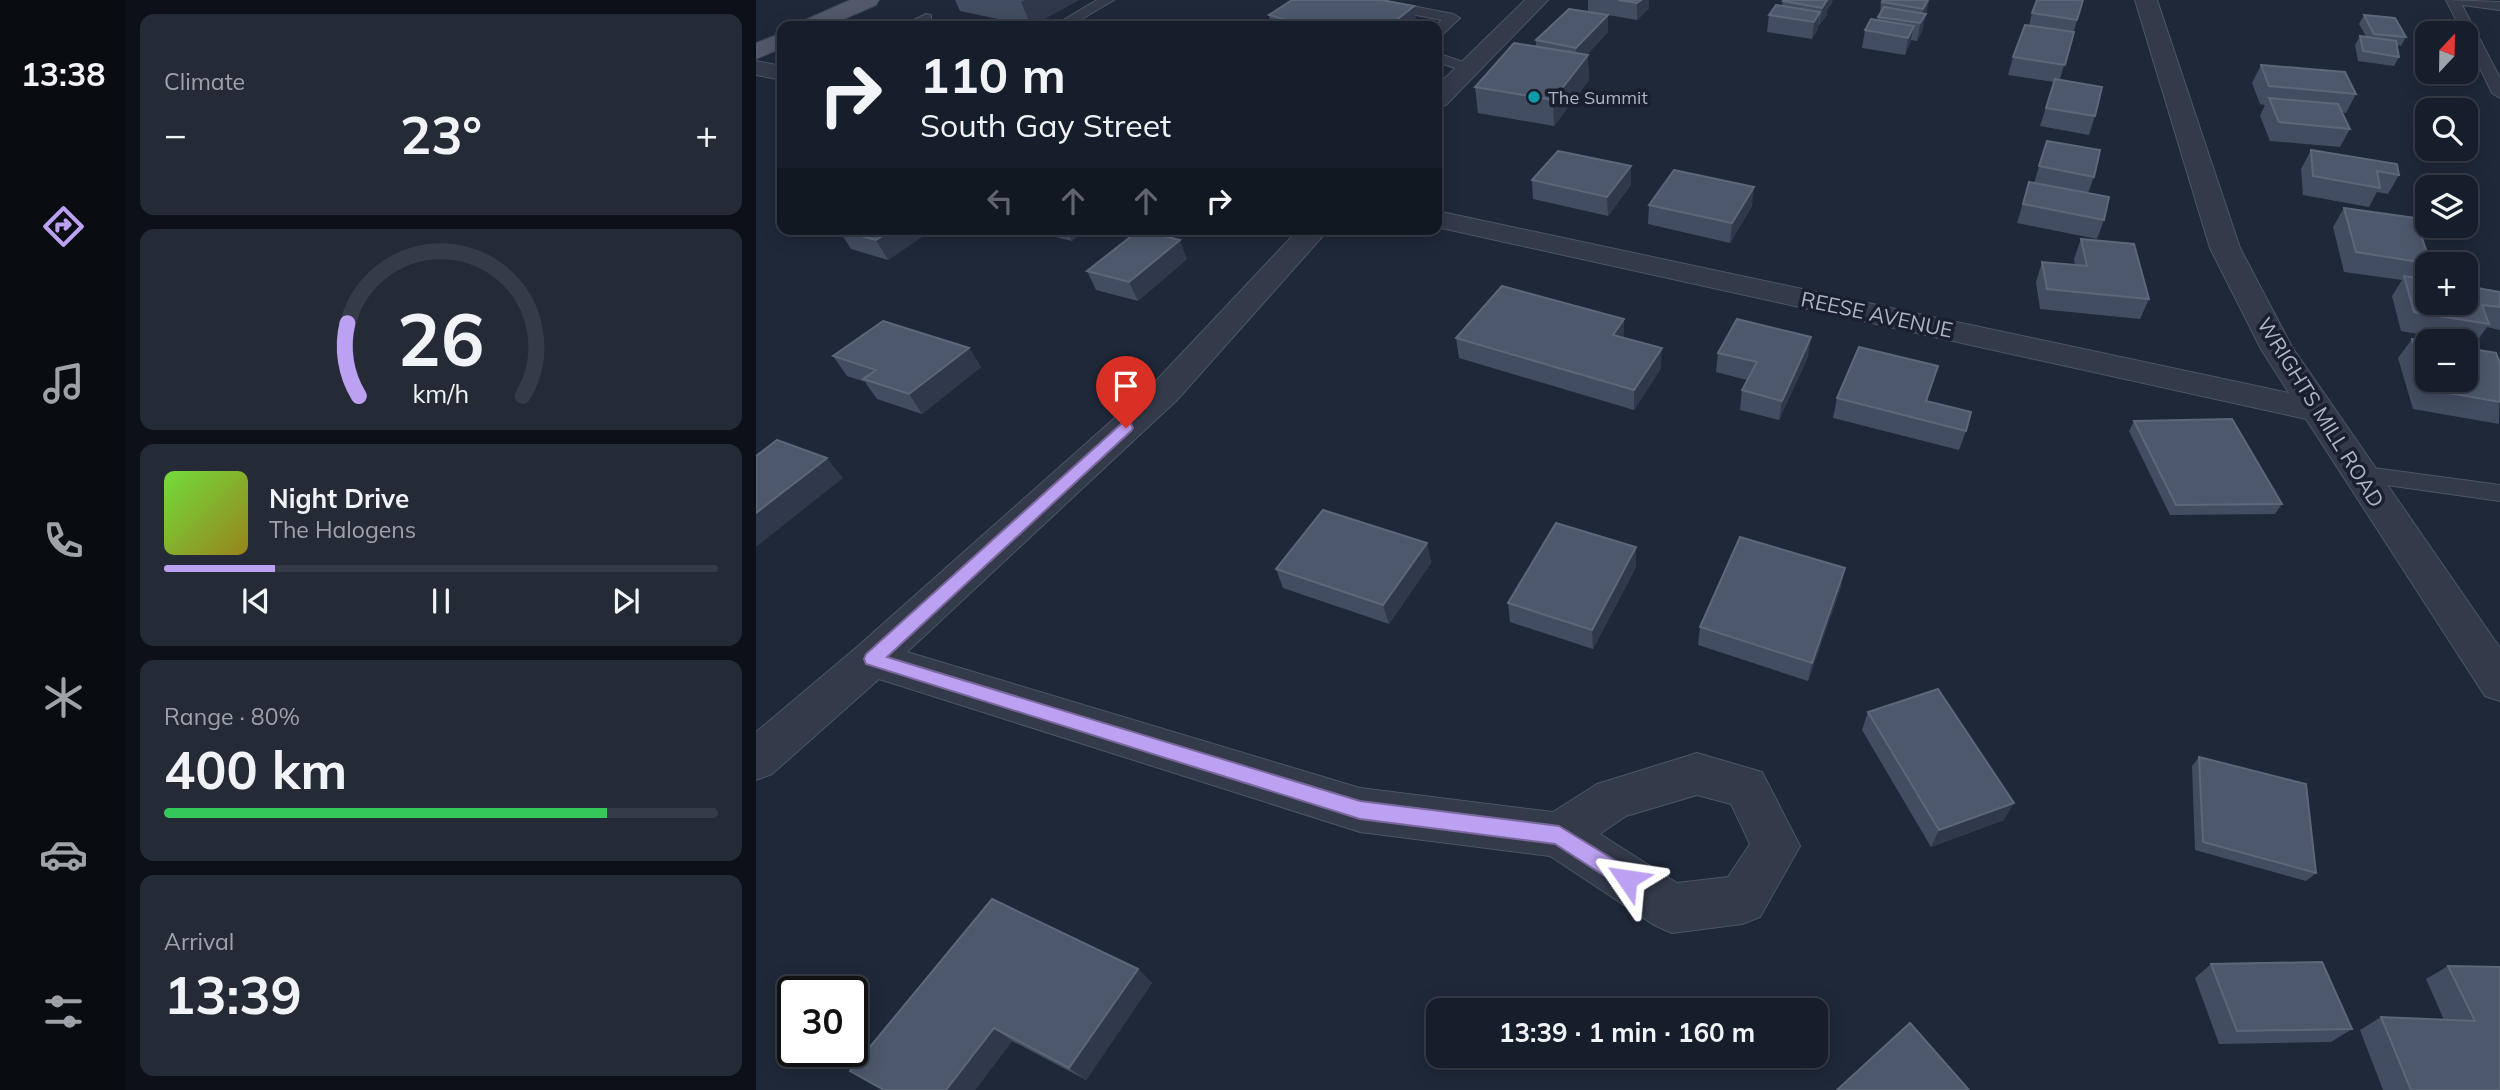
<!DOCTYPE html>
<html lang="en">
<head>
<meta charset="utf-8">
<style>
  :root { --surface:#171e2b; --page:#242b37; --text:#f1f3f6; --muted:#9ea2a9; --line:#363c47; --accent:#bca0f2 }
  body { margin:0; font-family:Mulish,sans-serif; background:var(--page); color:var(--text); height:100vh; display:flex; flex-direction:column; font-size:26px; white-space:nowrap }
  * { box-sizing:border-box; margin:0 }
  p { font-size:23px; color:var(--muted) }
  .icon { flex:none; width:38px; height:38px; fill:none; stroke:currentColor; stroke-width:2; stroke-linecap:round; stroke-linejoin:round }
  .map { position:relative; flex:1; overflow:hidden }
  .drawer { display:flex; flex-direction:column; gap:14px; padding:14px; background:#0d1018; width:630px }
  .drawer>* { flex:none }
  .guide { position:absolute; left:21px; top:21px; width:665px; height:214px; border-radius:14px; box-shadow:0 4px 18px #0003,0 0 0 2px var(--line); background:#171e2b; color:var(--text); overflow:hidden }
  .needle { width:46px; rotate:22deg }
  .fabs { position:absolute; left:1659px; top:21px; display:grid; gap:14px }
  .fabs a { display:grid; place-items:center; width:63px; height:63px; border-radius:14px; background:var(--surface); box-shadow:0 4px 18px #0003,0 0 0 2px var(--line); font-size:35px }
  .speed { position:absolute; left:21px; top:976px; display:flex; gap:14px; font-size:35px; font-weight:700; text-align:center }
  .speed>* { display:grid; place-content:center; width:91px; height:91px; border-radius:50%; background:var(--surface); box-shadow:0 4px 18px #0003,0 0 0 2px var(--line); line-height:1 }
  .speed .limit { border:4px solid #111; border-radius:10px; background:#fff; color:#111 }
  .pin { position:absolute; display:grid; place-items:center; width:60px; height:60px; color:#fff; margin:-72px -30px; border-radius:50% 50% 50% 0; rotate:-45deg; box-shadow:0 0 7px #0007 }
  .pin .icon { rotate:45deg }
  .me { position:absolute; width:77px; margin:-38px; rotate:302deg; stroke-linejoin:round; filter:drop-shadow(0 0 5px #0008) }
  .turn { display:flex; align-items:center; gap:24px; height:147px; padding:0 28px; font-size:32px }
  .turn .icon { width:91px; height:91px; stroke-width:2.5 }
  .turn b { display:block; font-size:49px; line-height:60px }
  .lanes { display:flex; align-items:center; height:66px; padding:0 28px; background:#0003; justify-content:center; gap:35px; direction:ltr }
  .lanes .off { opacity:.35 }
  .big { font-size:52px; font-weight:700; line-height:1.1 }
  .drawer .card { flex:1; display:flex; flex-direction:column; justify-content:center; gap:10px; min-width:0; padding:0 24px; border-radius:14px; background:var(--page) }
  .drawer .dial { align-items:center; gap:0 }
  .dial svg { height:182px; overflow:visible; fill:none; stroke:var(--line); stroke-width:7; stroke-linecap:round; text-anchor:middle }
  .dial text { fill:var(--text); stroke:none }
  .song { display:flex; align-items:center; gap:21px }
  .cover { width:84px; height:84px; border-radius:10px; background:linear-gradient(135deg,hsl(100 70% 55%),hsl(50 70% 35%)) }
  .played { height:7px; border-radius:4px; background:linear-gradient(90deg,var(--accent) 20%,var(--line) 20%) }
  .keys { display:flex; justify-content:space-around; direction:ltr }
  .heat { display:flex; justify-content:space-between; align-items:center; font-size:38px; direction:ltr }
  .charge { height:10px; border-radius:5px; background:linear-gradient(90deg,#34c759 80%,var(--line) 0) }
  .trip { position:absolute; left:670px; top:998px; width:402px; height:70px; border-radius:14px; background:var(--surface); box-shadow:0 4px 18px #0003,0 0 0 2px var(--line); font-weight:700; line-height:70px; text-align:center }
  main { display:flex; flex:1; min-height:0 }
  .tabs { display:flex; flex-direction:column; width:126px; justify-content:space-around; align-items:center; background:#090c11; color:var(--muted) }
  .tabs .icon { width:49px; height:49px }
  .tabs .active { color:var(--accent) }
  .tabs b { font-size:32px; color:var(--text) }
  .map>svg:first-child { display:block }
  .lines { fill:none; stroke-linecap:round; stroke-linejoin:round }
  .lane-casing { stroke:#4d5564; stroke-width:2 }
  .street-casing { stroke:#4d5564; stroke-width:2 }
  .primary-casing { stroke:#3c4353; stroke-width:2 }
  .lane { fill:#333a4a; fill-rule:evenodd }
  .street { fill:#333a4a; fill-rule:evenodd }
  .primary { fill:#51596a; fill-rule:evenodd }
  .wall { fill:#434d61 }
  .shaded-wall { fill:#30394c }
  .building { fill:#4e586c; stroke:#5d677a; stroke-width:2 }
  .route { fill:#bca0f2; stroke:#7a689d; stroke-width:2 }
  .culture-dot { fill:#0f9aa8; stroke:#191f2e; stroke-width:2.5 }
  .labels { text-anchor:middle; dominant-baseline:central; stroke-width:7; stroke-linejoin:round; paint-order:stroke }
  .far-poi-label { font-size:18px; fill:#adb5c6; stroke:#191f2e; text-anchor:start }
  .street-label { font-size:21px; fill:#adb5c6; stroke:#191f2e }
</style>
</head>
<body>
<main>
<nav class="tabs">
<b>13:38</b>
<svg class="icon active" aria-label="directions" viewBox="0 0 24 24"><path d="M12 3l9 9-9 9-9-9zM9 14v-3h6M13 9l2 2-2 2"/></svg>
<svg class="icon" aria-label="music" viewBox="0 0 24 24"><path d="M9 18V5l10-2v13"/><circle cx="6" cy="18" r="3"/><circle cx="16" cy="16" r="3"/></svg>
<svg class="icon" aria-label="phone" viewBox="0 0 24 24"><path d="M5 4h4l2 5-3 2q2 4 5 5l2-3 5 2v4C11 20 4 13 5 4z"/></svg>
<svg class="icon" aria-label="climate" viewBox="0 0 24 24"><path d="M12 3v18M4 7l16 10M4 17L20 7"/></svg>
<svg class="icon" aria-label="car" viewBox="0 0 24 24"><path d="M5 17H2v-5l4-1 3-4h7l3 4 3 1v5h-3M9 17h6M6 11h13"/><circle cx="7" cy="17" r="2"/><circle cx="17" cy="17" r="2"/></svg>
<svg class="icon" aria-label="filters" viewBox="0 0 24 24"><path d="M4 7h16M4 17h16"/><circle cx="9" cy="7" r="2"/><circle cx="15" cy="17" r="2"/></svg>
</nav>
<section class="drawer">
<div class="card"><p>Climate</p>
<div class="heat"><a>−</a><b class="big">23°</b><a>+</a></div>
</div>
<div class="card dial"><svg viewBox="0 0 100 80">
<path d="M14 69A42 42 0 1 1 86 69"/>
<path d="M14 69A42 42 0 0 1 9 37" stroke="#bca0f2"/>
<text x="50" y="56" font-size="32" font-weight="700">26</text>
<text x="50" y="72" font-size="11">km/h</text>
</svg></div>
<div class="card">
<div class="song"><i class="cover"></i><div><b>Night Drive</b><p>The Halogens</p></div></div>
<div class="played"></div>
<div class="keys"><svg class="icon" aria-label="previous" viewBox="0 0 24 24"><path d="M18 5L8 12l10 7zM5 5v14"/></svg><svg class="icon" aria-label="pause" viewBox="0 0 24 24"><path d="M8 5v14M16 5v14"/></svg><svg class="icon" aria-label="next" viewBox="0 0 24 24"><path d="M6 5l10 7-10 7zM19 5v14"/></svg></div>
</div>
<div class="card"><p>Range · 80%</p><b class="big">400 km</b><div class="charge"></div></div>
<div class="card"><p>Arrival</p><b class="big">13:39</b></div>
</section>
<div class="map">
<svg width="1744" height="1090" viewBox="0 0 1744 1090">
  <rect width="100%" height="100%" fill="#1f2839"/>
  <g class="lines">
    <defs>
      <path id="lane" d="M341,0H358L314,26H297Z
        M597,0H625L697,14L704,18L686,35L681,36L679,26L686,20L604,4Z
        M1690,0L1744,2V10L1706,5L1744,78V98L1736,93L1710,39V33H1707Z
        M170,14L175,15V21L164,26H146Z
        M210,20L215,21V26H198Z
        M681,53L716,65L718,68L711,72L681,62Z
        M1603,466L1744,485V501L1595,480L1591,474L1595,468Z"/>
      <path id="street" d="M769,0H792L690,105L681,107V86Z
        M1379,0H1401L1484,248L1536,347L1744,648V701L1729,696L1550,419L681,227V211L1533,393L1505,349L1454,248Z
        M0,61L26,66V80L0,75Z
        M543,229H573L421,400L151,652L604,788L797,812L841,784L941,753L1006,772L1044,846L1004,917L986,924L916,933L898,925L794,856L604,832L123,679L16,774L0,780V732L101,647L397,384ZM941,795L975,804L994,844L972,877L921,883L844,834L870,816Z"/>
      <path id="primary" d="M94,0H123L120,5L72,26H44L47,21Z
        M26,33V48L0,59V43Z"/>
    </defs>
    <use href="#lane" class="lane-casing"/>
    <use href="#street" class="street-casing"/>
    <use href="#primary" class="primary-casing"/>
    <use href="#lane" class="lane"/>
    <use href="#street" class="street"/>
    <use href="#primary" class="primary"/>
  </g>
  <path class="wall" d="M199,0H323L275,26L204,11Z
    M832,0H893V8L881,20L852,15V32L831,54L833,80L798,126L722,113L719,87L780,47V40L832,12Z
    M1125,0H1173L1166,31L1161,41L1155,40L1149,55L1106,48L1109,30L1121,20L1124,14Z
    M1327,0L1304,79L1339,116L1333,135L1284,126L1298,82L1252,75L1257,57L1273,25L1276,13Z
    M1027,1L1076,3L1071,10V15L1063,25H1062V29L1056,39L1011,32L1013,15L1026,6Z
    M513,15L661,26H515Z
    M1608,15L1650,37L1645,46L1641,45L1643,57L1638,66L1602,61L1599,45L1604,36H1610L1603,24Z
    M1505,65L1600,94L1590,113L1586,112L1594,129L1584,147L1514,141L1504,116L1509,105L1504,104L1496,83Z
    M1291,141L1338,177L1332,193L1348,220L1341,239L1261,223L1273,182L1278,183Z
    M1555,150L1643,175L1632,194L1621,192L1613,207L1547,195L1545,169Z
    M776,180L875,185L852,216L777,199Z
    M893,205L996,206L974,243L892,224Z
    M1588,208L1675,264H1671V269L1665,279L1744,292V330L1731,327L1719,344L1710,342V341H1703L1645,331L1636,296L1646,280L1588,272L1577,227Z
    M84,229H167L170,234L132,260L95,249L83,230Z
    M266,229H330L316,241Z
    M1325,239L1393,299L1384,319L1284,309L1280,282L1286,262L1319,265L1318,259Z
    M431,259L382,301L340,290L331,271Z
    M868,319V338L905,368L878,410L703,358L700,338Z
    M1656,339L1744,363L1743,424L1657,409L1642,358Z
    M213,348L225,367L166,414L121,399L109,382L91,376L77,356Z
    M962,353L1052,357L1023,420L984,410L986,390L991,380L960,372Z
    M1176,385L1171,401L1210,431L1203,450L1077,418L1081,398Z
    M1378,421L1526,504L1519,514L1414,515L1373,431Z
    M671,543L675,563L633,624L527,588L520,569Z
    M880,547V567L837,649L754,622L752,603Z
    M1085,587L1052,681L942,645L944,627Z
    M1112,712L1248,820L1175,847L1106,730Z
    M1443,757L1560,873L1550,881L1439,850L1436,766Z
    M1455,964L1596,1029L1575,1042L1463,1044L1439,978Z
    M1692,966L1744,967V1090H1627L1604,1030L1625,1017L1688,1020L1670,979Z
    M382,969L396,983L330,1080L256,1041L219,1090H128L94,1071Z"/>
  <path class="shaded-wall" d="M268,0H323L275,26L265,2Z
    M885,0H893V8L881,20V3Z
    M1071,0H1077L1076,3L1071,10V15L1063,25L1066,8Z
    M1173,0L1166,31L1161,41L1167,9Z
    M658,6L661,26H633Z
    M1064,12L1062,29L1056,39L1058,22Z
    M852,15V32L821,66L820,48Z
    M1158,26L1154,44L1149,55L1152,38Z
    M832,55L833,80L798,126L797,100Z
    M875,166V185L852,216L851,197Z
    M998,187L996,206L974,243L976,223Z
    M137,229H167L170,234L132,260L120,240Z
    M311,229H330L316,241Z
    M424,240L431,259L382,301L373,282Z
    M868,319V339L857,335Z
    M1055,337L1052,357L1023,420L1026,401Z
    M213,348L225,367L166,414L153,394Z
    M906,348L905,368L878,410V390Z
    M71,458L87,478L0,547V513Z
    M671,543L675,563L633,624L627,605Z
    M880,547V567L837,649L836,630Z
    M1089,568L1085,587L1052,681L1056,663Z
    M1258,803L1248,820L1175,847L1183,830Z
    M382,969L396,983L330,1080L313,1068Z
    M238,1028L256,1041L219,1090H190Z"/>
  <path class="building" d="M536,0H625L658,6L633,26H531L538,22L513,15Z
    M862,0H885L881,3Z
    M1028,0H1071L1066,8L1027,1Z
    M1127,0H1172L1167,9L1126,2Z
    M1281,0H1327L1321,20L1276,13Z
    M1020,5L1064,12L1058,22L1013,15Z
    M1128,7L1170,14L1164,23L1122,17Z
    M813,9L852,15L820,48L780,40Z
    M1608,15L1639,18L1650,37L1618,34Z
    M1115,19L1158,26L1152,38L1109,30Z
    M1269,25L1318,32L1309,65L1257,57Z
    M1604,36L1640,41L1643,57L1607,51Z
    M758,43L832,55L797,100L719,87Z
    M1505,65L1589,72L1600,94L1513,86Z
    M1299,79L1346,87L1339,116L1290,108Z
    M1513,98L1582,104L1594,129L1523,122Z
    M1291,141L1344,150L1338,177L1283,166Z
    M1555,150L1641,164L1643,175L1621,171L1624,188L1557,176Z
    M802,151L875,166L851,197L776,180Z
    M918,170L998,187L976,223L893,205Z
    M1273,182L1353,197L1348,220L1267,204Z
    M1588,208L1659,218L1675,264L1600,252Z
    M84,229H137L120,240L83,230Z
    M383,230L424,240L373,282L331,271Z
    M1325,239L1378,244L1393,299L1291,289L1286,262L1331,266Z
    M1648,276L1671,280V303H1710V286L1744,292V307L1726,305L1733,324L1658,312Z
    M746,286L868,319L857,335L906,348L878,390L700,338Z
    M981,319L1055,337L1026,401L986,390L1001,362L962,353Z
    M127,321L213,348L153,394L107,379L120,370L77,356Z
    M1656,339L1671,341V380H1710V348L1740,353L1744,363V402L1671,389Z
    M1103,347L1182,366L1170,401L1215,412L1210,431L1081,398Z
    M1476,419L1526,504L1420,505L1378,421Z
    M21,440L71,458L0,513V456Z
    M567,510L671,543L627,605L520,569Z
    M800,523L880,547L836,630L752,603Z
    M984,537L1089,568L1056,663L944,627Z
    M1182,689L1258,803L1183,830L1112,712Z
    M1443,757L1550,784L1560,873L1447,842Z
    M236,899L382,969L313,1068L238,1028L190,1090H128L94,1071Z
    M1566,962L1596,1029L1481,1031L1455,964Z
    M1692,966L1744,967V1090H1655L1625,1017L1719,1021Z
    M1154,1023L1213,1090H1081Z"/>
  <path class="route" d="M370,423L375,424L377,428L375,431L131,657L604,801L803,826L878,872L881,879L878,886L871,888L864,886L799,844L604,819L110,664L108,659L110,654L365,424Z"/>
  <circle class="culture-dot" cx="778" cy="97" r="7"/>
  <g class="labels">
    <g class="far-poi-label">
      <text x="792" y="97">The Summit</text>
    </g>
    <g class="street-label">
      <text transform="translate(1121 314) rotate(12)">REESE AVENUE</text>
      <text transform="translate(1565 412) rotate(58)">WRIGHTS MILL ROAD</text>
    </g>
  </g>
</svg>
<div class="fabs">
<a><svg class="needle" viewBox="-14 -14 28 28"><path d="M0-13l5 13h-10z" fill="#e53935"/><path d="M0 13l5-13h-10z" fill="#9ea2a9"/></svg></a>
<a><svg class="icon" aria-label="search" viewBox="0 0 24 24"><circle cx="10" cy="10" r="6"/><path d="M15 15l6 6"/></svg></a>
<a><svg class="icon" aria-label="layers" viewBox="0 0 24 24"><path d="M12 4l9 5-9 5-9-5zM3 14l9 5 9-5"/></svg></a>
<a>+</a>
<a>−</a>
</div>
<div class="speed"><div class="limit">30</div></div>
<div class="pin" style="left:370px;top:428px;background:#d93025"><svg class="icon" aria-label="arrive" viewBox="0 0 24 24"><path d="M6 21V4h12l-3 4 3 4H6"/></svg></div>
<svg class="me" style="left:871px;top:879px" viewBox="-20 -20 40 40"><path d="M0-17L14 15 0 8-14 15z" fill="#bca0f2" stroke="#fff" stroke-width="4"/></svg>
<div class="trip">13:39 · 1 min · 160 m</div>
<div class="guide">
<div class="turn"><svg class="icon" aria-label="right" viewBox="0 0 24 24"><path d="M7 20v-9h11M14 6l5 5-5 5"/></svg><div><b>110 m</b>South Gay Street</div></div>
<div class="lanes"><svg class="icon off" aria-label="left" viewBox="0 0 24 24"><path d="M17 20v-9H6M10 6l-5 5 5 5"/></svg><svg class="icon off" aria-label="ahead" viewBox="0 0 24 24"><path d="M12 20V5M6 11l6-6 6 6"/></svg><svg class="icon off" aria-label="ahead" viewBox="0 0 24 24"><path d="M12 20V5M6 11l6-6 6 6"/></svg><svg class="icon" aria-label="right" viewBox="0 0 24 24"><path d="M7 20v-9h11M14 6l5 5-5 5"/></svg></div>
</div>
</div>
</main>
</body>
</html>
